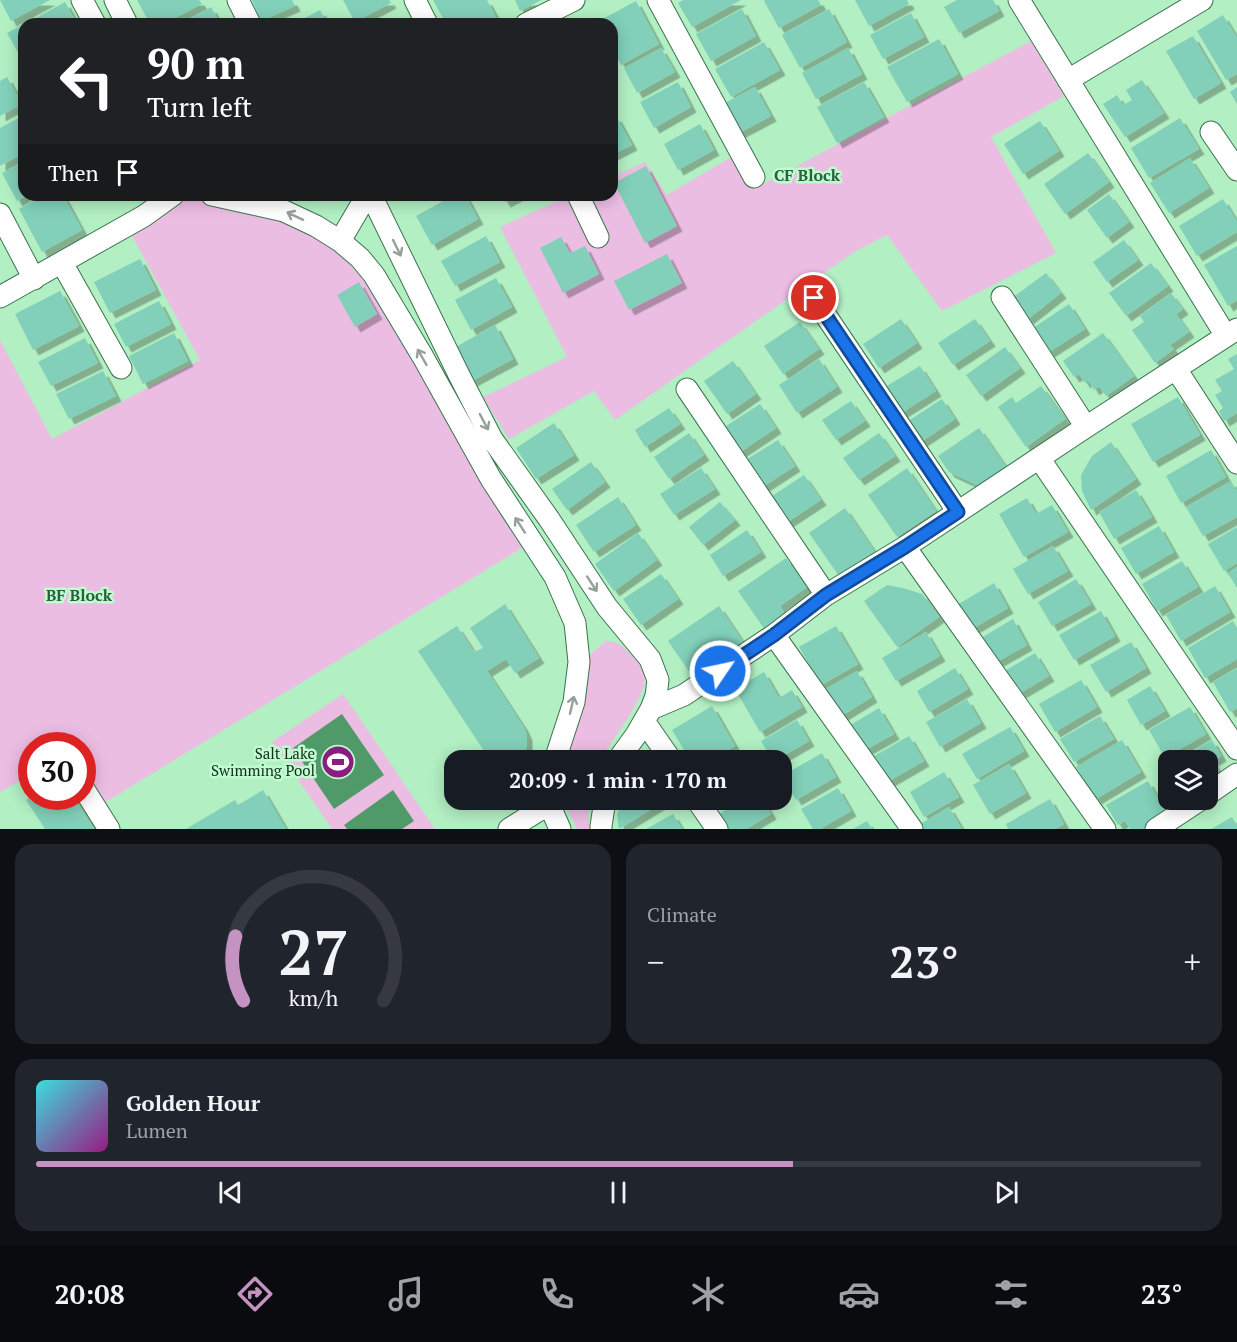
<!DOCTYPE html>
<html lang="en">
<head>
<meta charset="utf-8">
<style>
  :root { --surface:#171b24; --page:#20242c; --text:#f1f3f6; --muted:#9ea1a6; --line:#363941; --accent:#c493c1 }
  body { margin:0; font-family:"PT Serif",serif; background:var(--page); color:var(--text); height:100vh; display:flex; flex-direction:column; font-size:22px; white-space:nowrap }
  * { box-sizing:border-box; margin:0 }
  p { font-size:20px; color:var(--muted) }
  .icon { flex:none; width:33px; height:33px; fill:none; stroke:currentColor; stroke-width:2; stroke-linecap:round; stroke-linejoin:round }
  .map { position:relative; height:829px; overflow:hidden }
  .drawer { display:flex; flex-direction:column; gap:15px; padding:15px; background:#0d0f14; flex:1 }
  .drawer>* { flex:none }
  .banner { position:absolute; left:18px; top:18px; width:600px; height:183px; border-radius:18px; box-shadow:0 3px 15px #0003; background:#202124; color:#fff; overflow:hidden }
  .tools { position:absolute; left:1158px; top:750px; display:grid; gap:12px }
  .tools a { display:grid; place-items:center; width:60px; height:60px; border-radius:12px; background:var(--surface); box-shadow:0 3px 15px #0003; font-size:30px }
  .speed { position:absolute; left:18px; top:732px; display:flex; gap:12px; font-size:30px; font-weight:700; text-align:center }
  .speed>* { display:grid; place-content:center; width:78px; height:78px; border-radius:50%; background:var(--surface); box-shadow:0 3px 15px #0003; line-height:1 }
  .speed .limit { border:9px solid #d22; background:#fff; color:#111 }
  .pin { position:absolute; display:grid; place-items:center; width:51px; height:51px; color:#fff; margin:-26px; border:3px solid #fff; border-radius:50%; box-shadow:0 2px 6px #0007 }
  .me { position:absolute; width:66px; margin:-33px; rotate:56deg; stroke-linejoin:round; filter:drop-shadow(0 0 4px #0008) }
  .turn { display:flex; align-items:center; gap:21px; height:126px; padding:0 30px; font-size:27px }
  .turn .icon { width:78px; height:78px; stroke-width:2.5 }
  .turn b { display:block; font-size:42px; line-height:51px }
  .then { display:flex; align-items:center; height:57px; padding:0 30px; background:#0003; gap:12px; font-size:22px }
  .big { font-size:45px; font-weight:700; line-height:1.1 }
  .drawer .card { flex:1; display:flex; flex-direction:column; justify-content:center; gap:9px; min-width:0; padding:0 21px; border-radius:18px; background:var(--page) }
  .drawer .dial { align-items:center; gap:0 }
  .dial svg { height:156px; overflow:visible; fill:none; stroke:var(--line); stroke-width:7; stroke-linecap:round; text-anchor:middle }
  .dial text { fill:var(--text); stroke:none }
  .song { display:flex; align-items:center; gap:18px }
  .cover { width:72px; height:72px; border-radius:9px; background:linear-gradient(135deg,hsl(180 70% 55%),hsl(310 70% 35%)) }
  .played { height:6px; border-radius:3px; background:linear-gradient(90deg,var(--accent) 65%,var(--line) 65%) }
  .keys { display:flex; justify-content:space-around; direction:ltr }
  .heat { display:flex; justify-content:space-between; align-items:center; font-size:33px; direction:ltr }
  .drawer .tiles { flex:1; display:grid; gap:15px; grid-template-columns:1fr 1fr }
  .card:last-child { grid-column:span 2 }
  .trip { position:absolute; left:444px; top:750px; width:348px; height:60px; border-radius:18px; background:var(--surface); box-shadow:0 3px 15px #0003; font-weight:700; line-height:60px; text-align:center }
  .menu { display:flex; height:96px; justify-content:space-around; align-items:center; background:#090b0e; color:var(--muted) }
  .menu .icon { width:42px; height:42px }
  .menu .active { color:var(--accent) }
  .menu b { font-size:27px; color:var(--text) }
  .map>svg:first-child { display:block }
  .green { fill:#ecbde3 }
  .water { fill:#4f9a68 }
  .building { fill:#82d0b9; filter:url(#shadow) }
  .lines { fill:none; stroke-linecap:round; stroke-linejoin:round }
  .minor-casing { stroke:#3a734d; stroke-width:23 }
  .minor { stroke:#fff; stroke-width:21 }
  .oneway { stroke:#95a099 }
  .route-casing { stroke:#114b97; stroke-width:15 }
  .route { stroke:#1a73e8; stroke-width:10 }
  .labels { text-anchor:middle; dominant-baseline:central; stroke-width:5; stroke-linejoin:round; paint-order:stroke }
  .poi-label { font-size:15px; fill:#142c1c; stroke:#bffcd0; text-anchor:end }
  .neighbourhood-label { font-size:16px; font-weight:bold; fill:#28613c; stroke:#bffcd0 }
</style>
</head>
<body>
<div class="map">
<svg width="1237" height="829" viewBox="0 0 1237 829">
  <defs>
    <filter id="shadow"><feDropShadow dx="5.5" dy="5.5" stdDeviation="0" flood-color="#0004"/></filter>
  </defs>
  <rect width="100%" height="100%" fill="#b2efc3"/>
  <path class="green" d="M1031,41L1064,96L991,137L1056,253L942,311L887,235L854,252L615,420L594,391L509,439L483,397L567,357L500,227L571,195H612V177L645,162L667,195L738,153L754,189Z
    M292,195H350L349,197C330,206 312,199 292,195Z
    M175,196L236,206L286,221L337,247L363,278L525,546L104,803L83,767L82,746H32L31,775L0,792V340L52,439L200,360L131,234Z
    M606,641C621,642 623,647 633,657C639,663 644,668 645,677C646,698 611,740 601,760H566L583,703L587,657Z
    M343,694L435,829H332L272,742Z
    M563,800H588L589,829H577Z"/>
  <path class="water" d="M342,714L384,775L334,809L293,748Z
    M393,790L414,821L402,829H347L344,825Z"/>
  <path class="building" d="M0,0H50L11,21Z
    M137,0H199L202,4L163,24H150Z
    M252,0H292L295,6L261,21Z
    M343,0H389L391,3L355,22Z
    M433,0H487L498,21L492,24H454L451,18L445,22Z
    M515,0H541L520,11Z
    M683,0H741L692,27L678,3Z
    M765,0H818L821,5L779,28L764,1Z
    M855,0H907L909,4L869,26Z
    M957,0H993L999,11L959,33L944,7Z
    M636,1L659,44L621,65L612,49V24H598L597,22Z
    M65,2L77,24H25Z
    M211,7L220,24H181Z
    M742,9L756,36L711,61L696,34Z
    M829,9L847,42L800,68L782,35Z
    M320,10L328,24H294Z
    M911,13L924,37L883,59L870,35Z
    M1223,15L1237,38V74L1226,80L1197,31Z
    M24,24V63L7,33Z
    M1193,36L1221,83L1194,99L1166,51Z
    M939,39L958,74L907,102L887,67Z
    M764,42L780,70L731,97L715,69Z
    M661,48L675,72L637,93L624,68Z
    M848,48L862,74L816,99L802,73Z
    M7,77L22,104L0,116V81Z
    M1142,80L1164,113L1125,137L1103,104L1117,95L1123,105L1132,100L1126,90Z
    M678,82L691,107L654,128L640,102Z
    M864,82L884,117L837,143L817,107Z
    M755,87L771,116L737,134L721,105Z
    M1237,87V104L1230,92Z
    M24,115V153L0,166V128Z
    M616,116L632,145L612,155V118Z
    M1180,118L1199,149L1149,178L1131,148Z
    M1040,121L1059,151L1023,174L1004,144Z
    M700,124L714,150L678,170L664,144Z
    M1088,153L1109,182L1065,214L1044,184Z
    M1190,158L1209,188L1169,213L1150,183Z
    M24,162V195H27L17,201L2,173Z
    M646,166L677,226L645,243L614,183Z
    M1109,194L1129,222L1107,238L1087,210Z
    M44,195H63L82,230L42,252L19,209Z
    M454,195H465L478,219L432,245L416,216Z
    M501,195H519L505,202Z
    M1223,199L1237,222V232L1197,256L1179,226Z
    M486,236L500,262L455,286L441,261Z
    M561,237L570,253L585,246L599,274L563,293L540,248Z
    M1124,240L1138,260L1107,282L1093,262Z
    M1237,246V300L1228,306L1204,265Z
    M667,254L682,283L629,310L614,281Z
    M140,259L156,290L110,313L94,282Z
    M1151,263L1168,286L1126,316L1109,293Z
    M1046,273L1061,293L1028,319L1012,298Z
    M496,278L512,307L471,330L455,300Z
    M359,282L377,314L355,327L337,295Z
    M60,291L79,326L33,350L15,314Z
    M1171,293L1183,309L1176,314L1189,332L1170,345L1174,349L1155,363L1132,330L1144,322L1140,316Z
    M159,301L171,324L126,347L114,324Z
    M1069,304L1085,329L1049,352L1033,328Z
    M901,319L917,343L879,368L863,344Z
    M975,319L990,341L953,365L938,343Z
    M800,322L819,349L783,374L764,346Z
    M495,325L513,359L472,381L454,348Z
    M174,333L188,361L143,384L129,356Z
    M1103,333L1134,376L1106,396L1099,386L1094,390L1088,380L1085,383L1079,374L1074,377L1063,361Z
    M85,338L98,363L51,386L38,362Z
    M1005,347L1020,368L981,396L966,375Z
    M1237,354V413L1224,421L1219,411L1223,408L1215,395L1222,391L1215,380L1234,369L1228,359Z
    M819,359L837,387L797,413L779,385Z
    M733,361L756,394L727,414L704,381Z
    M920,366L936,391L901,413L885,387Z
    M103,371L116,396L69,419L56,394Z
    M1041,386L1065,419L1026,447L998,407L1012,397L1016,403Z
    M1178,397L1200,435L1153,462L1131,424Z
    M942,399L955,419L918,444L905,423Z
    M851,401L865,421L836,440L822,420Z
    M760,404L776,428L739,453L723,428Z
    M669,408L680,424L645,447L635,430Z
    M554,423L574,455L536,479L516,448Z
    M979,428L1006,467L979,486L949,472L938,456Z
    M689,433L704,455L669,479L654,457Z
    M879,433L895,456L859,480L843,458Z
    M778,440L795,466L761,488L744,461Z
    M1111,442L1136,479L1091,510L1082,491L1081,475L1092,456Z
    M1211,450L1226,477L1181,503L1166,476Z
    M591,462L605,482L567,510L552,489Z
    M701,468L715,489L674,515L660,494Z
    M907,468L936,511L897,537L868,495Z
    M804,475L821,500L786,523L769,498Z
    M1231,481L1237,491V517L1203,536L1186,507Z
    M1136,490L1152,517L1114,539L1099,512Z
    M618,497L636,525L594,552L576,525Z
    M1027,498L1036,514L1052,505L1068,532L1024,557L999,514Z
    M720,502L735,520L703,545L689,527Z
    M845,508L875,552L839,576L809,533Z
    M1159,526L1174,552L1136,574L1121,548Z
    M1237,527V563L1224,571L1208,544Z
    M747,530L761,552L723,576L710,555Z
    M638,533L657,560L614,591L595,564Z
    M1053,546L1068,571L1028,594L1013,569Z
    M786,558L807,587L780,606L786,615L765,630L738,591Z
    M1182,561L1198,587L1157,611L1142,584Z
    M1237,567V588L1228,573Z
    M661,574L678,599L641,625L623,599Z
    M1076,579L1091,604L1052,626L1038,602Z
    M994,583L1008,608L972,629L957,605Z
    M887,585L903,588L922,594L939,617L897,647L864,601Z
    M1215,586L1230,612L1181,641L1166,615Z
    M505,604L539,658L515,673L506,659L487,671L523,726L527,735V745L524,753L516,760H490L418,651L457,626L474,652L483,648L470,628Z
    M719,606L743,642L693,677L668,641Z
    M1101,611L1115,636L1074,660L1059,635Z
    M1013,619L1027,645L995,663L981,638Z
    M1233,621L1237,628V659L1205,678L1188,648Z
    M836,626L858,664L821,685L799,647Z
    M926,632L940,656L896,681L882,658Z
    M1131,642L1146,668L1106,692L1090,665Z
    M1035,653L1049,676L1017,695L1003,672Z
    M955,668L968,689L929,712L917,691Z
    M1237,668V708L1230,712L1213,682Z
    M857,671L872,697L838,718L822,691Z
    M764,672L779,698L792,690L802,707L760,732L735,689Z
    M1081,680L1097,707L1055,732L1039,704Z
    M1150,686L1165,711L1141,725L1127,700Z
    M967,699L981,723L940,747L926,722Z
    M712,706L735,746L711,760H690L672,730Z
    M1190,707L1206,734L1165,758L1149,730Z
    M879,708L894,734L862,752L847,727Z
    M1100,716L1114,739L1074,762L1060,739Z
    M797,720L809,741L776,760H772L761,741Z
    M1010,727L1024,751L977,779L962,754Z
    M909,736L924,761L884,784L869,759Z
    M1122,740L1141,772L1096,799L1076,767Z
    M1212,740L1221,756L1213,761L1216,767L1208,772V760H1178Z
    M822,753L836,777L796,800L782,776Z
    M1009,764L1026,793L990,814L973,785Z
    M944,772L959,797L924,817L910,792Z
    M1148,781L1169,818L1150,829H1140L1139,828L1130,829L1125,821L1118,825L1106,805Z
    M838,788L851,811L820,829H813L801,809Z
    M263,790L286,829H186L235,800L238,805Z
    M31,796H73L94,829H45L26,800Z
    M1050,799L1064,824L1055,829H1008L1006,824Z
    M622,800H664L665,801L619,829L617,815Z
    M743,800H763L771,814L746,829H728L719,814Z
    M949,807L962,829H919L917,826Z
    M673,814L682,829H646Z
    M1232,817L1237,826V829H1211Z
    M867,821L872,829H853Z"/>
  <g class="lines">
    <defs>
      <path id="minor" d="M82,0L95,24
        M115,0L127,24
        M238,0L250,24
        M415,0L427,24
        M658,0L754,177
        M1019,0L1226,336
        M526,24L574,0
        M1068,80L1202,0
        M1211,132L1237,170
        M212,195L284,211L316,226L340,241L360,258L374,275L423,357L491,479L555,577L575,623L579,662L574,702L555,760
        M371,195L459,375L492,439L549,519L607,607L650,659L658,680L656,696L651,709L636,735L618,760
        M578,195L598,237
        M0,214L34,279
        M340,241L367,195
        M62,263L121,368
        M0,297L144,216L173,195
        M1002,297L1086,427
        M814,298L958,512
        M1176,369L1237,463
        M687,389L826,595
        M1039,458L1237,749
        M905,547L1105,829
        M774,635L912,829
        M651,709L684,695L774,635L826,595L905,547L1086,427L1237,329
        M644,721L671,760
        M82,786L109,829
        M1208,794L1237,774
        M549,800V804L560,829
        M697,800L717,829
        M509,829L549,804
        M601,829V826L605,800
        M1156,829L1200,800"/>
    </defs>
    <use href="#minor" class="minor-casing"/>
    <use href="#minor" class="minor"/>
  </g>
  <defs><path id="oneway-shaft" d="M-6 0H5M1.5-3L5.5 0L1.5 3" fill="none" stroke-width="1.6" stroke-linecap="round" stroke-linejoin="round" transform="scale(1.5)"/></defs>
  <g class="oneway">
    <use href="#oneway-shaft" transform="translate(295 216) rotate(-155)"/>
    <use href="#oneway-shaft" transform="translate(397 248) rotate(64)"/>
    <use href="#oneway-shaft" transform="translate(422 357) rotate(-120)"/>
    <use href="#oneway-shaft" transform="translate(484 422) rotate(62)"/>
    <use href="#oneway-shaft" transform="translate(520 525) rotate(-123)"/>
    <use href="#oneway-shaft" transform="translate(592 584) rotate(57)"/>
    <use href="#oneway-shaft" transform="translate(572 705) rotate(-77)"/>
  </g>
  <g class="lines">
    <defs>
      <path id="route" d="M720,671L774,635L826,595L905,547L958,512L814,298"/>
    </defs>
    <use href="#route" class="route-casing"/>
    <use href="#route" class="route"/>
  </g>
  <defs>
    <symbol id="stadium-disc" viewBox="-11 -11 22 22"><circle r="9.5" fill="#8c1d80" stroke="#bffcd0"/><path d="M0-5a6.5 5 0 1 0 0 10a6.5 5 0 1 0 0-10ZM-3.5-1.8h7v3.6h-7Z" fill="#fff"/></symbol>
  </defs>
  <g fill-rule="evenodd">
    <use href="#stadium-disc" x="319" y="743" width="38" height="38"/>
  </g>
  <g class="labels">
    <g class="poi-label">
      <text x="315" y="753">Salt Lake<tspan x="315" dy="17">Swimming Pool</tspan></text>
    </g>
    <g class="neighbourhood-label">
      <text x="807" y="175">CF Block</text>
      <text x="79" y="595">BF Block</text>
    </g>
  </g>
</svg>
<div class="tools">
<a><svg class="icon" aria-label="layers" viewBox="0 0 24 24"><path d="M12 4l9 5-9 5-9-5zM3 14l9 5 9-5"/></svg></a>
</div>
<div class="speed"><div class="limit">30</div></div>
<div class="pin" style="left:814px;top:298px;background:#d93025"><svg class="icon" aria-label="arrive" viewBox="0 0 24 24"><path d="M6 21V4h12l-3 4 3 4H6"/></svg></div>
<svg class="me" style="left:720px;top:671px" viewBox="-20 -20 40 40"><circle r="17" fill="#1a73e8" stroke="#fff" stroke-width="3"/><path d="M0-11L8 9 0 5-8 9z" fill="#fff"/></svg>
<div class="trip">20:09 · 1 min · 170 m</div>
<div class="banner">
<div class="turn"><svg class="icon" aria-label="left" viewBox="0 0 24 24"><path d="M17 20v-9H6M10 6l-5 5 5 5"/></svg><div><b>90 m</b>Turn left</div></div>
<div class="then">Then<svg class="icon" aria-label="arrive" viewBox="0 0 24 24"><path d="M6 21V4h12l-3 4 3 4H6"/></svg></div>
</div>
</div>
<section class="drawer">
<div class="tiles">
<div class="card dial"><svg viewBox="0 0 100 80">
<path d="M14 69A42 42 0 1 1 86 69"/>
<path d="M14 69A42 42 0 0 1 10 36" stroke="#c493c1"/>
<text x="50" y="56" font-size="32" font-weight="700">27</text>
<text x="50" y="72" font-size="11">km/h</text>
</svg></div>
<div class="card"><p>Climate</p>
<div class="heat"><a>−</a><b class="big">23°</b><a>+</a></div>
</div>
<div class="card">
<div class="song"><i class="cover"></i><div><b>Golden Hour</b><p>Lumen</p></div></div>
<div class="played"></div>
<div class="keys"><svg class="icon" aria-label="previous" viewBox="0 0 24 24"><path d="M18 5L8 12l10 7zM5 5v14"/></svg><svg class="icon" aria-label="pause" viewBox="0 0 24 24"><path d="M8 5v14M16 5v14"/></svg><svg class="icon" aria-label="next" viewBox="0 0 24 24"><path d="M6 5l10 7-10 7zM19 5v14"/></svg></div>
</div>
</div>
</section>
<nav class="menu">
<b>20:08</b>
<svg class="icon active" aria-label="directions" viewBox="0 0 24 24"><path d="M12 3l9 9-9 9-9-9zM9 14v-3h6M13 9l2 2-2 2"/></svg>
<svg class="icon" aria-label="music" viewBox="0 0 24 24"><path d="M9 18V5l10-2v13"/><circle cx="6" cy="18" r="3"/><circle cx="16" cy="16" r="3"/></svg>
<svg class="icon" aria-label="phone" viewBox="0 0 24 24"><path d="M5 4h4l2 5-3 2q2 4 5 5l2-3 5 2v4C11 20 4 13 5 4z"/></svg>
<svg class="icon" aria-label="climate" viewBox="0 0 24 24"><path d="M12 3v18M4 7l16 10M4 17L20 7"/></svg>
<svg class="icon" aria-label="car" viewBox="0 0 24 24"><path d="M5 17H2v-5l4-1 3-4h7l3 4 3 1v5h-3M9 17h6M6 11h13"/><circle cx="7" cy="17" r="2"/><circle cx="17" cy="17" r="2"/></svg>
<svg class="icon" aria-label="filters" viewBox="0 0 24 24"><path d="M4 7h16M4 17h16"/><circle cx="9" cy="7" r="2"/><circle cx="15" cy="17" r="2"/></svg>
<b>23°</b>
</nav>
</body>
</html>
